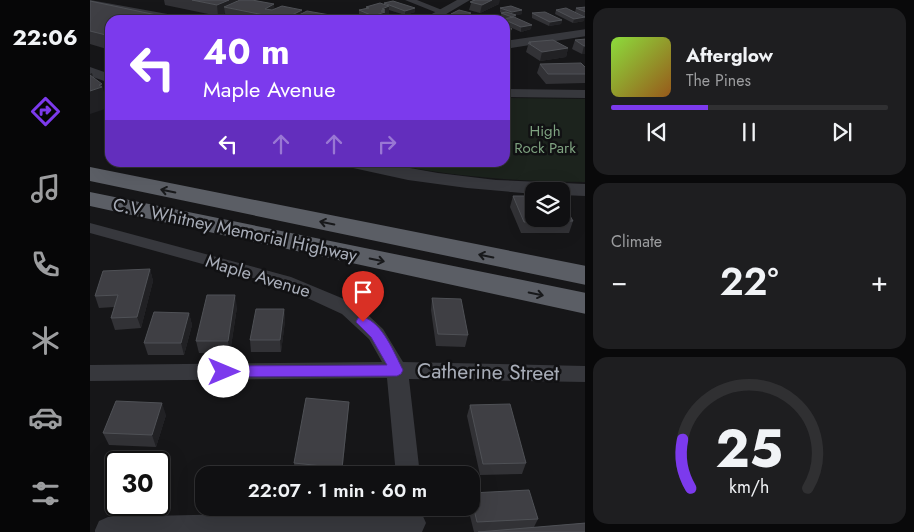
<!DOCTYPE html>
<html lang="en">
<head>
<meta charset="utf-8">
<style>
  :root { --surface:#101012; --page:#1e1e20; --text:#f1f3f6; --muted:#9c9d9f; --line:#303032; --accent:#7c3aed }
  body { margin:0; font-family:Jost,sans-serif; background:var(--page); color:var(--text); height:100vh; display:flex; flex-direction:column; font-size:19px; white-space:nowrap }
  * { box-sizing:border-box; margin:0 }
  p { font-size:16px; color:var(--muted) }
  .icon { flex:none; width:28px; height:28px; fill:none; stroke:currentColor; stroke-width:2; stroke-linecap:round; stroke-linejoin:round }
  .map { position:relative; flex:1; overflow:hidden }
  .panel { display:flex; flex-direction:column; gap:8px; padding:8px; background:#09090a; width:329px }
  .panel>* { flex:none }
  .banner { position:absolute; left:15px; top:15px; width:405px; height:152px; border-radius:15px; box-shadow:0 5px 20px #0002,0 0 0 1px var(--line); background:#7c3aed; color:#fff; overflow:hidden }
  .tools { position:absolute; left:435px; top:182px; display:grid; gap:10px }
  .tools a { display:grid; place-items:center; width:45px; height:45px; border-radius:10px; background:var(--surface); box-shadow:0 5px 20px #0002,0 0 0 1px var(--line); font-size:25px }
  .speed { position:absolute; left:15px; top:451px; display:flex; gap:10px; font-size:25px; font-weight:700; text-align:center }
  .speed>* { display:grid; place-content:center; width:65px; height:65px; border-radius:50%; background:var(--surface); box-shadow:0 5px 20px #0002,0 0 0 1px var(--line); line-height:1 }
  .speed .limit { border:2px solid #111; border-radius:8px; background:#fff; color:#111 }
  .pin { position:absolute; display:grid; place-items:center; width:42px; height:42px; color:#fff; margin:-51px -21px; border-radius:50% 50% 50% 0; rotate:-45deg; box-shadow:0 0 5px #0007 }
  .pin .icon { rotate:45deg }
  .me { position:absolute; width:55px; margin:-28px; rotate:90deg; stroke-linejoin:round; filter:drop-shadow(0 0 4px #0008) }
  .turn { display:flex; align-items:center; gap:18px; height:105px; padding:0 15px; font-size:22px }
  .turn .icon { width:65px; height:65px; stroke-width:2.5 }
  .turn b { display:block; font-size:35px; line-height:42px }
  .lanes { display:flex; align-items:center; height:48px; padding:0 15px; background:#0003; justify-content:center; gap:25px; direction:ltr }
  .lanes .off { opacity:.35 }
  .big { font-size:38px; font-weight:600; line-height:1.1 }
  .panel .widget { flex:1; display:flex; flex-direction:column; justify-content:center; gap:8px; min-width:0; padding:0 18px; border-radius:15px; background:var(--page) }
  .panel .dial { align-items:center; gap:0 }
  .dial svg { height:130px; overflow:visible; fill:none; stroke:var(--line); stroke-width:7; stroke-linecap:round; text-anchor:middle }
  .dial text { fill:var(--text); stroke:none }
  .song { display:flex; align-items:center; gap:15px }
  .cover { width:60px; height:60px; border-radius:8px; background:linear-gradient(135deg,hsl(90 70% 55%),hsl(30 70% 35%)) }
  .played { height:5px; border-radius:2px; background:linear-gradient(90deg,var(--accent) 35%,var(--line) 35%) }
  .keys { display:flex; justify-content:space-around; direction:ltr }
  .heat { display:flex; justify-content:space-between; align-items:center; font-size:28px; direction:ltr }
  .trip { position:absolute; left:105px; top:466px; width:285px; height:50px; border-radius:15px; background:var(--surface); box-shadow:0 5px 20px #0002,0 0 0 1px var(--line); font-weight:600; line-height:50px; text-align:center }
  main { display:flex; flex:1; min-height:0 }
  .tabs { display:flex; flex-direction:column; width:90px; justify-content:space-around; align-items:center; background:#060607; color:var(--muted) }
  .tabs .icon { width:35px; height:35px }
  .tabs .active { color:var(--accent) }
  .tabs b { font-size:22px; color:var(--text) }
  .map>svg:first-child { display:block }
  .green { fill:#1c231d }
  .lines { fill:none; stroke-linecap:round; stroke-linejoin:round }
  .minor { fill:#37383d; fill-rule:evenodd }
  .tertiary { fill:#37383d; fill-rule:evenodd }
  .trunk { fill:#5b5e65; fill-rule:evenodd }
  .wall { fill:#323236 }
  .shaded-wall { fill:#212124 }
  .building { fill:#3f3f44; stroke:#4f5156 }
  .oneway { stroke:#18191b }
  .route { fill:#7c3aed; stroke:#51269a }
  .labels { text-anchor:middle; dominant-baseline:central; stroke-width:5; stroke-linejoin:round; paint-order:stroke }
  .far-park-label { font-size:15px; fill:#7fa381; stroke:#111113 }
  .street-label { font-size:18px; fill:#a8adb8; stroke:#111113 }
  .near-street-label { font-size:21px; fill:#a8adb8; stroke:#111113 }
</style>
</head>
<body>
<main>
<nav class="tabs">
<b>22:06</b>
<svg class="icon active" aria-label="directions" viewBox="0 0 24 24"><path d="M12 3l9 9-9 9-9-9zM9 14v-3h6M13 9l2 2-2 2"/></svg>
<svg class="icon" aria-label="music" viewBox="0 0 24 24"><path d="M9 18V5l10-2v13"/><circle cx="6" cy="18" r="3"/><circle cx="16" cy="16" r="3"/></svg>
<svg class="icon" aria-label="phone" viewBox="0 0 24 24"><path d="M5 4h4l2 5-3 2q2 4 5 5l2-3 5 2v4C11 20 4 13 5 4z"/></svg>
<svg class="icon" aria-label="climate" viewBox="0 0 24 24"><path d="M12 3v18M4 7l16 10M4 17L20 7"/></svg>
<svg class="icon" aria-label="car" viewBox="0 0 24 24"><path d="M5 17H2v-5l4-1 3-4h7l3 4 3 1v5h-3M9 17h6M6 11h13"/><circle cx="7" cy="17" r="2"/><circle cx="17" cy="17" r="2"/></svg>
<svg class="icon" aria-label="filters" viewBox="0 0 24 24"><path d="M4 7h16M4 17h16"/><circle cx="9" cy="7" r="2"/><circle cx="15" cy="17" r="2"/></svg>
</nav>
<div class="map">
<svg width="496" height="532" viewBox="0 0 496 532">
  <rect width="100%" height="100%" fill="#161618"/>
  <path class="green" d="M415,98L495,99V182C428,182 360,176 294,163L415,162Z"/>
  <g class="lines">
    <path class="minor" d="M315,0H327L357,12L350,14Z
      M0,223L201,277L266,304L293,329L313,362L496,366V382L319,379L330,475H306L297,378L0,381V365L292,362L279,339L252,314L189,285L0,233Z
      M323,510L332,514L336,523L332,532H5V530L9,521L18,517Z"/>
    <path class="tertiary" d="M0,0L94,17L100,20H75L0,6Z
      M367,0H380L346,20H331Z
      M496,29V36L415,49V41Z
      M0,67L20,74V83L0,76Z
      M415,89L496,90V98L415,97Z
      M251,162H286L348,173L406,180L496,184V196L471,195V191H444V194L377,188L318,180L254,166Z"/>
    <path class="trunk" d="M0,167L496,266V285L0,181Z
      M0,192L496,293V314L0,206Z"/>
  </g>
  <path class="wall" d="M74,0H147V1L184,9L212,13L240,20H266H145L136,18L135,13L128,16L75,5Z
    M382,0L409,4L390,13L379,10Z
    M0,1L20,20V50L0,44Z
    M294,3L325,12L315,15L299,10V14L295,16L294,20H273L269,18V10L276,8V7L294,4Z
    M496,7V17L485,12L486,8Z
    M410,8L432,14L426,15V18L441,29L431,32L415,25V20H413L415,19L410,17L412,13L410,12Z
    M466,10L494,21L483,23L465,14Z
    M381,13V17L375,20H344V19L360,18L361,14Z
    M442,13L472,20L471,24L459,26L442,18Z
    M496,39V54H492L482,49L485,40Z
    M439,42L478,48L476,57L450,61L436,52Z
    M450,64L496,68V83L456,84L447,73Z
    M423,196L483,221L479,233H431L420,207Z
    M60,269L63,281L51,328L25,330L21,318L24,307L9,308L5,296Z
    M342,298L378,335L375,347L346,346L341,310Z
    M147,307L140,353H109L106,341Z
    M194,309L195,321L191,352H161L160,340Z
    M99,313L102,325L94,355H58L54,343Z
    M259,402L258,414L252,475L205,474L204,463Z
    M380,405L436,463L432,474L390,475L377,416Z
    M76,415L66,447L19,445L13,433Z
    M381,493L448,519L444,527L496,532H384L378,508H381Z"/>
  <path class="shaded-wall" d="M139,0H147L148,7H134L135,13L128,16L127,5Z
    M402,0H410L409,4L390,13L392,5Z
    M184,4L185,15L175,9Z
    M299,6V14L295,16L294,20H283V16L292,9Z
    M325,8V12L315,15V11Z
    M212,10V20H194V19Z
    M432,10V14L426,15L425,19L421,21L422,12Z
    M381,13V17L375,20H372L373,17Z
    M240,15V20H231Z
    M76,17L77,20H69Z
    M495,17L494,21L483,23L484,19Z
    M472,20L471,24L459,26L460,22Z
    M442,25L441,29L431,32V27Z
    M422,29L421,33L415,34V30Z
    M494,46H496V54H492Z
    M478,48L476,57L450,61L452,52Z
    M2,73L6,89L9,85L12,84L18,108L0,114V74Z
    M60,269L63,281L51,328L47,317Z
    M145,295L147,307L140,353L138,341Z
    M194,309L195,321L191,352L190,340Z
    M99,313L102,325L94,355L91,343Z
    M259,402L258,414L252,475V468Z
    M72,403L76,415L66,447L62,435Z"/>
  <path class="building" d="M102,0H139L127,5Z
    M150,0H162L184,4L175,9L182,10L192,6L212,10L194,19L134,7Z
    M383,0H402L392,5L380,2L385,0Z
    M0,1L76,17L69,20H20V36L0,31Z
    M303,1L325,8L315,11L294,3Z
    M290,3L299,6L292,9L295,10L291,11L295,12L283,16L269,10L279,8L276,7Z
    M421,6L432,10L422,12L410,8Z
    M496,7V12L486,8Z
    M476,8L495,17L484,19L466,10Z
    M369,10L381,13L373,17L361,14Z
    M217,11L240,15L231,20H199Z
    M416,12L426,15L422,17L411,13Z
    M455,12L472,20L460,22L442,13Z
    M246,16L266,20H240Z
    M352,16L369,20H348L344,19Z
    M424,17L442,25L431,27L413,19Z
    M415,25L422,29L415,30Z
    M496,39V46H494L485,40Z
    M463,40L478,48L452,52L438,43H441L439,42Z
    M491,63L496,68V74H458L450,64Z
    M0,75L12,84L9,85L12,87L0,91Z
    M423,196H444V219H471V200L483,221L434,222Z
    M60,269L47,317L21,318L28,295L5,296L13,271Z
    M117,295H145L138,341H106Z
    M342,298L371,299L378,335L348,334Z
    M166,309H194L190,340H160Z
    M64,312L99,313L91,343H54Z
    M216,398L259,402L252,468L204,463Z
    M26,401L72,403L62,435L13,433Z
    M420,404L436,463L393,464L380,405Z
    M439,490L448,519L387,522L381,497V493Z
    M496,523V532H388Z"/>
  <defs><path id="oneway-shaft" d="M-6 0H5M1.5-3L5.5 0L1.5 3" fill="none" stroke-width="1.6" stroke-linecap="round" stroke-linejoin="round" transform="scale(1.25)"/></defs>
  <g class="oneway">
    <use href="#oneway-shaft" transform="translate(78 191) rotate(-168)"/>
    <use href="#oneway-shaft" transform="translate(237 223) rotate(-168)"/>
    <use href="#oneway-shaft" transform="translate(396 256) rotate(-168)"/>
    <use href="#oneway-shaft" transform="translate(287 260) rotate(12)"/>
    <use href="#oneway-shaft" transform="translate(446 294) rotate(12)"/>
  </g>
  <path class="route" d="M273,317C293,323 304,353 313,370L311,374L307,376L134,377L129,376L127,372L129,368L134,366L297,365L281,337L266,322L268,318Z"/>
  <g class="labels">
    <g class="far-park-label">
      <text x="455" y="131">High<tspan x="455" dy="17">Rock Park</tspan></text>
    </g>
    <g class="street-label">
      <text transform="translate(145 230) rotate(12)">C.V. Whitney Memorial Highway</text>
      <text transform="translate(168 276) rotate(17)">Maple Avenue</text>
    </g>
    <g class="near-street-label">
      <text transform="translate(398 372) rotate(1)">Catherine Street</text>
    </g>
  </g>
</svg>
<div class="tools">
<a><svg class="icon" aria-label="layers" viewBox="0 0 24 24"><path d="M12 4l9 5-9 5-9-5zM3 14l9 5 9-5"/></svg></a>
</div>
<div class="speed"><div class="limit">30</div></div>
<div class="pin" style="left:273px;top:322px;background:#d93025"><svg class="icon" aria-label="arrive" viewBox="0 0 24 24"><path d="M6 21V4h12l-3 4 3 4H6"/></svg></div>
<svg class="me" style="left:134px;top:372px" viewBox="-20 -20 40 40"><circle r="19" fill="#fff"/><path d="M0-13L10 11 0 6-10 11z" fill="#7c3aed"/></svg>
<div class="trip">22:07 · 1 min · 60 m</div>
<div class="banner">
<div class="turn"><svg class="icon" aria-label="left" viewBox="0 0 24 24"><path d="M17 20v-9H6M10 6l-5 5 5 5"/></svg><div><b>40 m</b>Maple Avenue</div></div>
<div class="lanes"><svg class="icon" aria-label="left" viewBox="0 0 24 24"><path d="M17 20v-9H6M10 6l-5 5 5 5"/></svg><svg class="icon off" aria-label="ahead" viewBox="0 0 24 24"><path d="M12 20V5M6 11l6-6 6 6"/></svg><svg class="icon off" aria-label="ahead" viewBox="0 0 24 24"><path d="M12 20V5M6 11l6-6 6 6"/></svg><svg class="icon off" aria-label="right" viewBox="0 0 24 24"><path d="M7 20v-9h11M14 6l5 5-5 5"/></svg></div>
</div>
</div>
<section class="panel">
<div class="widget">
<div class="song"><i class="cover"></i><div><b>Afterglow</b><p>The Pines</p></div></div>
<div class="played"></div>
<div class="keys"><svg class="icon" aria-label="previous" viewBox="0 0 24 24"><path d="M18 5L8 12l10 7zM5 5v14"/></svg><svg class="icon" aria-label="pause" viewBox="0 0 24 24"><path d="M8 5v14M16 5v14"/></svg><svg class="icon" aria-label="next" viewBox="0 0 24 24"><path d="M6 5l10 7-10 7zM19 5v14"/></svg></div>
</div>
<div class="widget"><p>Climate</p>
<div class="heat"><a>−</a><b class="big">22°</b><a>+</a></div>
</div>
<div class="widget dial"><svg viewBox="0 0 100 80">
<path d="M14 69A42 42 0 1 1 86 69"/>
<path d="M14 69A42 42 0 0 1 9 39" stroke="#7c3aed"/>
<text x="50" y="56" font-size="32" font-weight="700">25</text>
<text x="50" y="72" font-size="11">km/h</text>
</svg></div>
</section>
</main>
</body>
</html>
